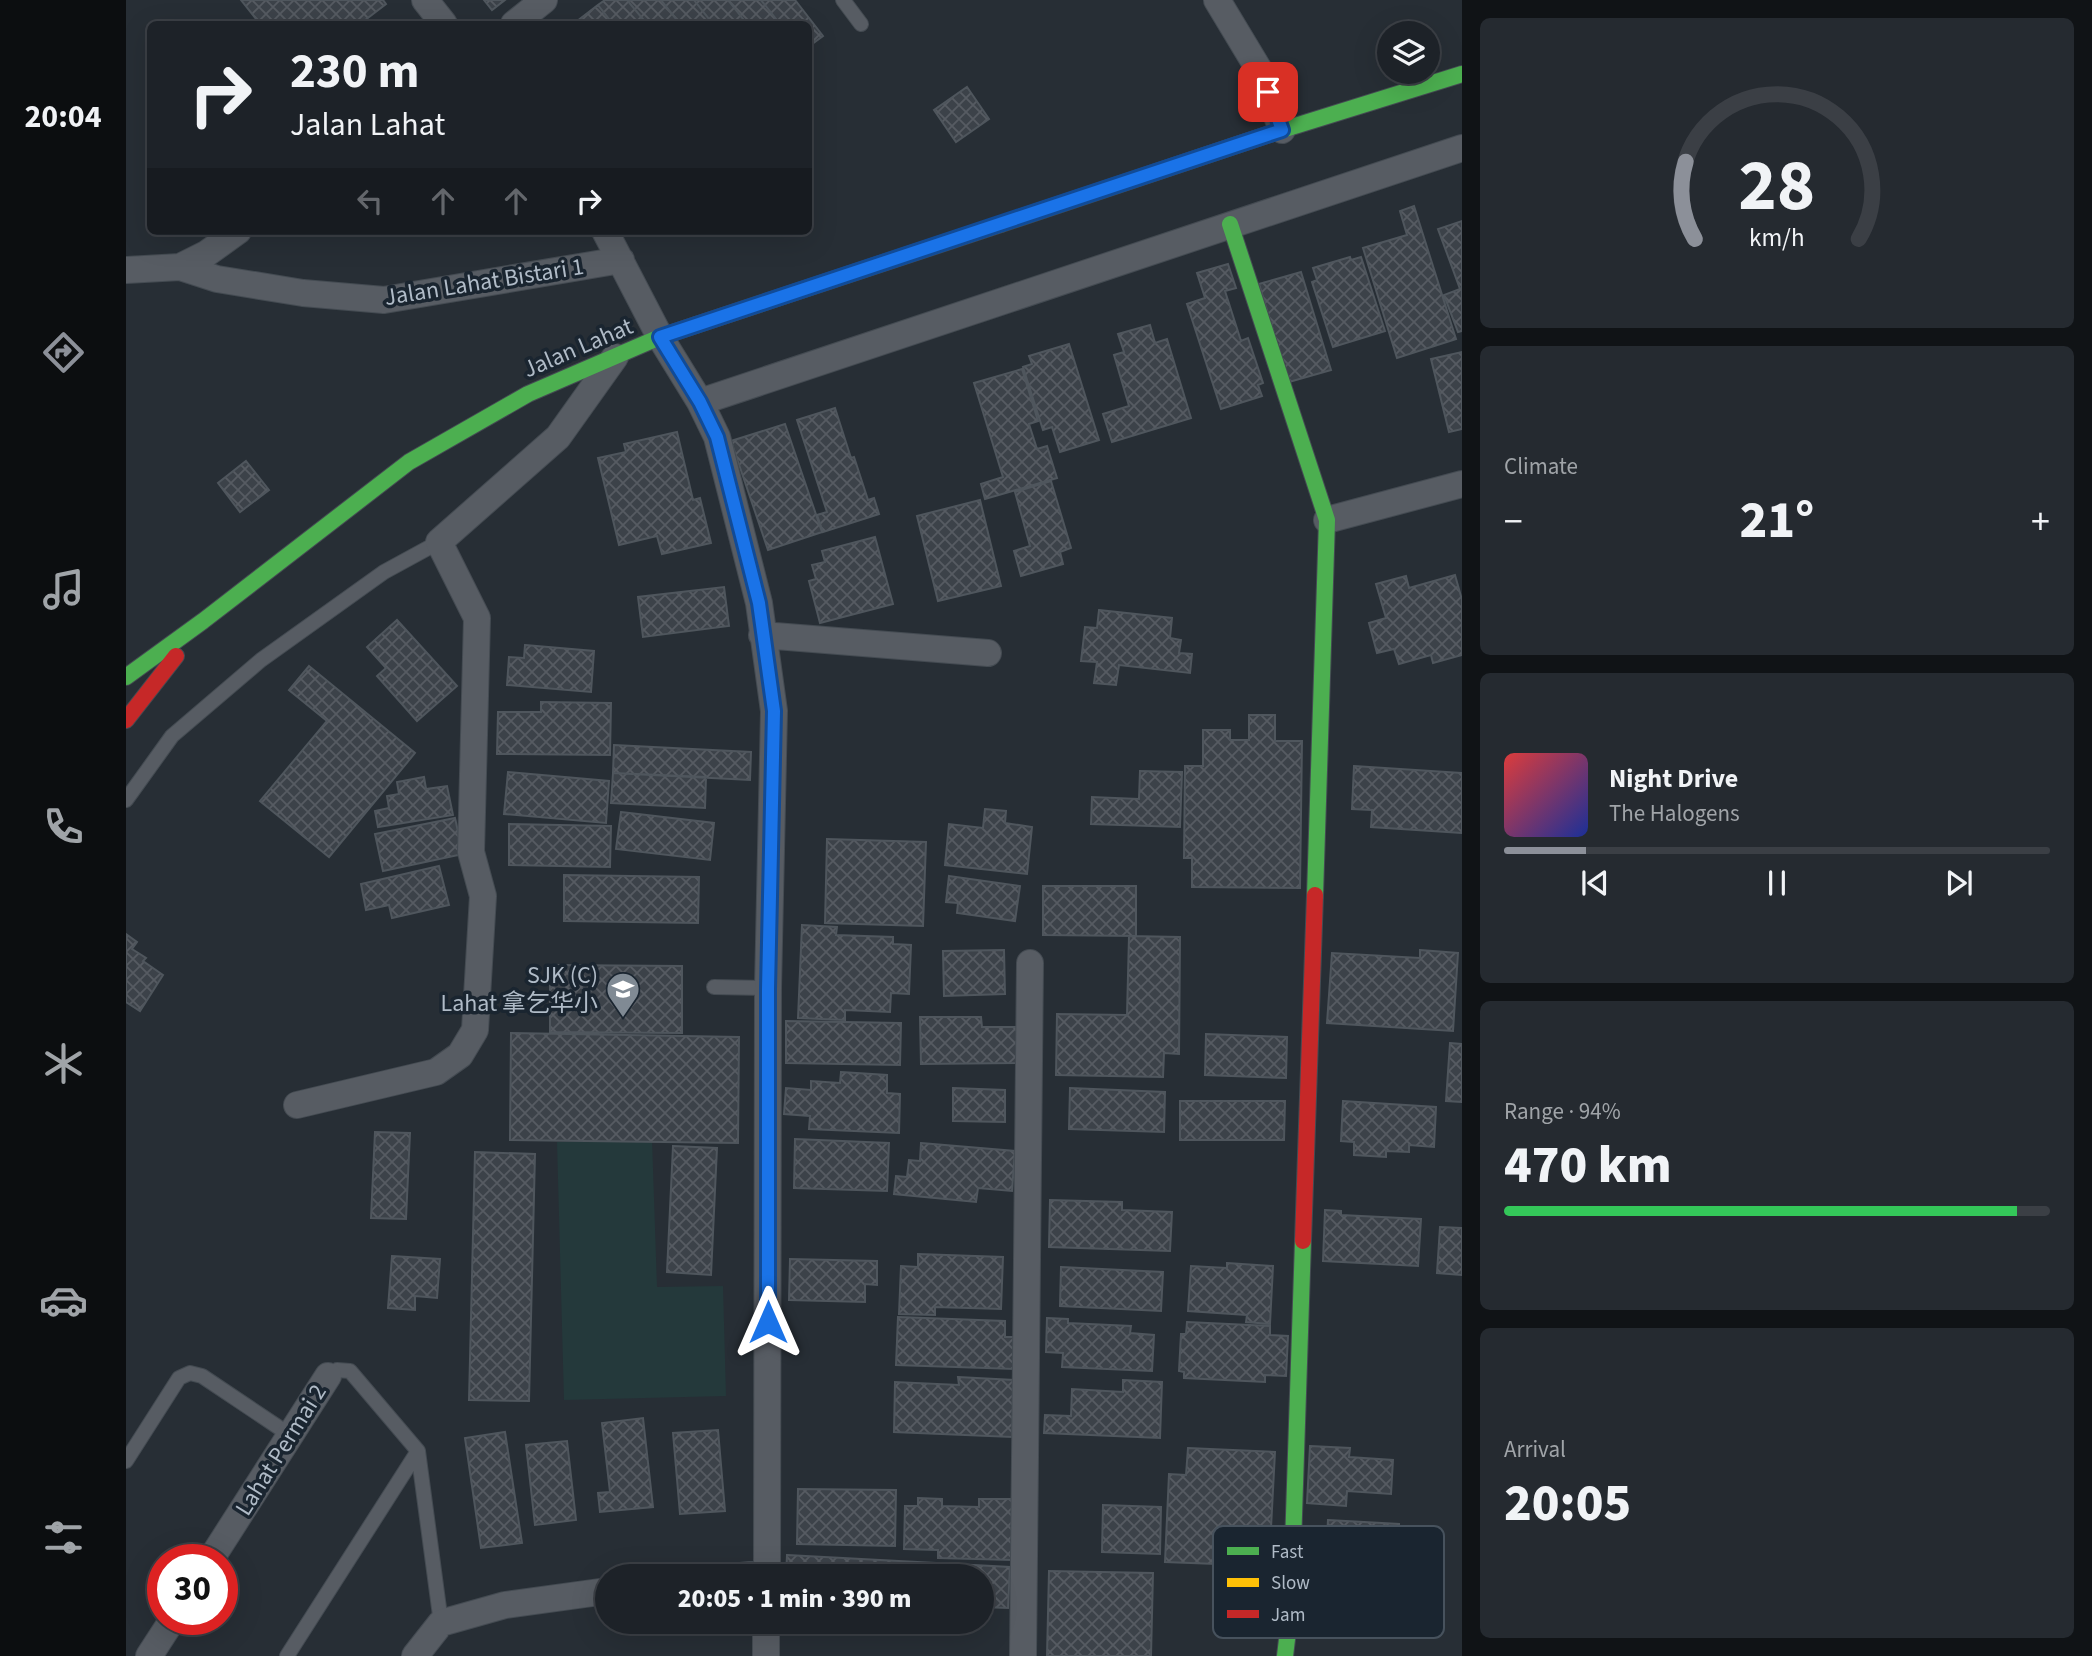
<!DOCTYPE html>
<html lang="en">
<head>
<meta charset="utf-8">
<style>
  :root { --surface:#1d2228; --page:#252a30; --text:#f1f3f6; --muted:#a0a4a8; --line:#3b3f45; --accent:#8c9099 }
  body { margin:0; font-family:"Source Sans 3","Noto Sans SC",sans-serif; background:var(--page); color:var(--text); height:100vh; display:flex; flex-direction:column; font-size:26px; white-space:nowrap }
  * { box-sizing:border-box; margin:0 }
  p { font-size:23px; color:var(--muted) }
  .icon { flex:none; width:38px; height:38px; fill:none; stroke:currentColor; stroke-width:2; stroke-linecap:round; stroke-linejoin:round }
  .map { position:relative; flex:1; overflow:hidden }
  .sheet { display:flex; flex-direction:column; gap:18px; padding:18px; background:#101316; width:630px }
  .sheet>* { flex:none }
  .banner { position:absolute; left:21px; top:21px; width:665px; height:214px; border-radius:10px; box-shadow:0 7px 28px #0002,0 0 0 2px var(--line); background:#1d2228; color:var(--text); overflow:hidden }
  .buttons { position:absolute; left:1251px; top:21px; display:grid; gap:14px }
  .buttons a { display:grid; place-items:center; width:63px; height:63px; border-radius:50%; background:var(--surface); box-shadow:0 7px 28px #0002,0 0 0 2px var(--line); font-size:35px }
  .speed { position:absolute; left:21px; top:1544px; display:flex; gap:14px; font-size:35px; font-weight:700; text-align:center }
  .speed>* { display:grid; place-content:center; width:91px; height:91px; border-radius:50%; background:var(--surface); box-shadow:0 7px 28px #0002,0 0 0 2px var(--line); line-height:1 }
  .speed .limit { border:10px solid #d22; background:#fff; color:#111 }
  .pin { position:absolute; display:grid; place-items:center; width:60px; height:60px; color:#fff; margin:-30px; border-radius:14px; box-shadow:0 4px 10px #0006 }
  .me { position:absolute; width:77px; margin:-38px; rotate:0deg; stroke-linejoin:round; filter:drop-shadow(0 0 5px #0008) }
  .turn { display:flex; align-items:center; gap:24px; height:147px; padding:0 28px; font-size:32px }
  .turn .icon { width:91px; height:91px; stroke-width:2.5 }
  .turn b { display:block; font-size:49px; line-height:60px }
  .lanes { display:flex; align-items:center; height:66px; padding:0 28px; background:#0003; justify-content:center; gap:35px; direction:ltr }
  .lanes .off { opacity:.35 }
  .big { font-size:52px; font-weight:800; line-height:1.1 }
  .sheet .widget { flex:1; display:flex; flex-direction:column; justify-content:center; gap:10px; min-width:0; padding:0 24px; border-radius:10px; background:var(--page) }
  .sheet .dial { align-items:center; gap:0 }
  .dial svg { height:182px; overflow:visible; fill:none; stroke:var(--line); stroke-width:7; stroke-linecap:round; text-anchor:middle }
  .dial text { fill:var(--text); stroke:none }
  .song { display:flex; align-items:center; gap:21px }
  .cover { width:84px; height:84px; border-radius:10px; background:linear-gradient(135deg,hsl(0 70% 55%),hsl(230 70% 35%)) }
  .played { height:7px; border-radius:4px; background:linear-gradient(90deg,var(--accent) 15%,var(--line) 15%) }
  .keys { display:flex; justify-content:space-around; direction:ltr }
  .heat { display:flex; justify-content:space-between; align-items:center; font-size:38px; direction:ltr }
  .charge { height:10px; border-radius:5px; background:linear-gradient(90deg,#34c759 94%,var(--line) 0) }
  .trip { position:absolute; left:469px; top:1564px; width:399px; height:70px; border-radius:35px; background:var(--surface); box-shadow:0 7px 28px #0002,0 0 0 2px var(--line); font-weight:800; line-height:70px; text-align:center }
  main { display:flex; flex:1; min-height:0 }
  .dock { display:flex; flex-direction:column; width:126px; justify-content:space-around; align-items:center; background:#0c0e10; color:var(--muted) }
  .dock .icon { width:49px; height:49px }
  .dock .on { color:var(--accent) }
  .dock b { font-size:32px; color:var(--text) }
  .map>svg:first-child { display:block }
  .grass { fill:#24393b }
  .building { fill:url(#building-cross-hatch); stroke:#4f565d; stroke-width:2 }
  .lines { fill:none; stroke-linecap:round; stroke-linejoin:round }
  .lane-casing { stroke:#444b52; stroke-width:16 }
  .street-casing { stroke:#444b52; stroke-width:28 }
  .fast-casing { stroke:#444b52; stroke-width:18 }
  .slow-casing { stroke:#444b52; stroke-width:18 }
  .jam-casing { stroke:#444b52; stroke-width:18 }
  .lane { stroke:#575c63; stroke-width:14 }
  .street { stroke:#575c63; stroke-width:26 }
  .fast { stroke:#4caf50; stroke-width:16 }
  .slow { stroke:#ffc107; stroke-width:16 }
  .jam { stroke:#c62828; stroke-width:16 }
  .route-casing { stroke:#114b97; stroke-width:18 }
  .route { stroke:#1a73e8; stroke-width:12 }
  .labels { text-anchor:middle; dominant-baseline:central; stroke-width:7; stroke-linejoin:round; paint-order:stroke }
  .street-label { font-size:24px; fill:#b0bbc7; stroke:#1a2530 }
  .poi-label { font-size:24px; fill:#b0bbc7; stroke:#1a2530; text-anchor:end }
  .key { fill:#1a2530; stroke:#47525d; stroke-width:2 }
  .key-label { font-size:19px; fill:#b0bbc7 }
</style>
</head>
<body>
<main>
<nav class="dock">
<b>20:04</b>
<svg class="icon on" aria-label="directions" viewBox="0 0 24 24"><path d="M12 3l9 9-9 9-9-9zM9 14v-3h6M13 9l2 2-2 2"/></svg>
<svg class="icon" aria-label="music" viewBox="0 0 24 24"><path d="M9 18V5l10-2v13"/><circle cx="6" cy="18" r="3"/><circle cx="16" cy="16" r="3"/></svg>
<svg class="icon" aria-label="phone" viewBox="0 0 24 24"><path d="M5 4h4l2 5-3 2q2 4 5 5l2-3 5 2v4C11 20 4 13 5 4z"/></svg>
<svg class="icon" aria-label="climate" viewBox="0 0 24 24"><path d="M12 3v18M4 7l16 10M4 17L20 7"/></svg>
<svg class="icon" aria-label="car" viewBox="0 0 24 24"><path d="M5 17H2v-5l4-1 3-4h7l3 4 3 1v5h-3M9 17h6M6 11h13"/><circle cx="7" cy="17" r="2"/><circle cx="17" cy="17" r="2"/></svg>
<svg class="icon" aria-label="filters" viewBox="0 0 24 24"><path d="M4 7h16M4 17h16"/><circle cx="9" cy="7" r="2"/><circle cx="15" cy="17" r="2"/></svg>
</nav>
<div class="map">
<svg width="1336" height="1656" viewBox="0 0 1336 1656">
  <defs>
    <pattern id="building-cross-hatch" width="8" height="8" patternUnits="userSpaceOnUse" patternTransform="scale(1.75)"><rect width="8" height="8" fill="#3c4249"/><path d="M0 0l8 8M0 8l8-8" fill="none" stroke="#565b62"/></pattern>
  </defs>
  <rect width="100%" height="100%" fill="#272e35"/>
  <path class="grass" d="M526,1139L531,1287L597,1286L600,1396L438,1400L431,1142Z"/>
  <path class="building" d="M115,0H257L260,4L234,24H134Z
    M358,0H379L366,10Z
    M479,0H501L521,24H487L472,5Z
    M501,0H535L554,24H521Z
    M535,0H568L587,24H554Z
    M568,0H602L621,24H587Z
    M602,0H635L654,24H621Z
    M635,0H669L697,36L682,47V24H654Z
    M472,5L487,24H454L451,21Z
    M841,87L863,119L830,142L808,110Z
    M1288,206L1330,339L1271,358L1237,248L1281,235L1274,211Z
    M1336,221V331L1332,332L1318,295L1334,289L1312,229Z
    M1224,257L1225,260L1235,257L1259,331L1207,347L1186,282L1191,280L1187,268Z
    M1102,264L1110,288L1099,291L1115,341L1122,338L1137,383L1132,385L1136,396L1095,409L1061,304L1079,298L1071,273Z
    M1175,272L1205,370L1163,382L1133,284Z
    M1024,325L1029,343L1041,339L1065,418L986,442L977,414L1003,406L988,355L998,352L992,334Z
    M943,344L973,440L934,452L926,427L917,430L897,367L906,364L903,356Z
    M1336,352V429L1323,432L1305,359Z
    M896,369L912,421L903,424L911,449L921,446L931,478L859,499L855,484L877,477L848,383Z
    M709,408L725,458L728,457L742,500L748,498L753,514L697,532L691,515L701,512L671,420Z
    M659,424L696,532L642,550L605,441Z
    M551,432L567,500L574,498L585,543L536,554L531,536L493,545L472,458L500,452L498,444Z
    M120,461L143,490L114,512L92,483Z
    M925,481L945,548L934,552L937,564L895,576L888,551L904,546L889,492Z
    M854,500L875,586L812,601L791,516Z
    M749,537L767,604L694,623L683,581L690,579L686,565L699,562L696,551Z
    M1329,575L1336,600V655L1307,663L1305,655L1273,664L1268,649L1251,653L1243,623L1260,618L1250,584L1280,576L1283,588Z
    M598,587L603,626L517,637L512,597Z
    M973,610L1046,618L1044,638L1055,640L1053,653L1066,654L1064,673L993,665L990,685L968,683L971,662L955,661L959,627L971,628Z
    M271,620L331,686L291,721L251,676L260,668L241,647Z
    M399,645L468,651L465,692L381,685L383,657L398,658Z
    M183,666L289,753L203,857L134,801L201,721L163,690Z
    M415,702L485,703L484,755L371,754L372,712H415Z
    M1123,715H1149V741H1176L1174,888L1066,887V858H1058L1059,766H1077V730H1104V740H1123Z
    M488,745L625,752L624,780L487,773Z
    M1228,766L1336,773V833L1245,827L1246,810L1226,809Z
    M1014,771L1056,772L1054,827L965,824L966,797L1013,799Z
    M382,772L483,781L480,823L378,814Z
    M487,773L580,777L579,808L485,803Z
    M298,777L300,789L321,786L327,815L252,827L249,811L263,808L261,796L273,794L271,782Z
    M859,809L880,811L879,823L906,827L901,874L819,865L823,824L857,828Z
    M495,812L588,823L584,860L490,849Z
    M329,818L337,854L257,871L249,834Z
    M383,824L485,826L484,867L383,865Z
    M701,839L800,842L797,926L699,923Z
    M313,866L323,905L266,918L263,905L240,910L235,884Z
    M438,875L573,877L572,923L438,921Z
    M823,876L894,886L889,921L831,913L832,903L820,902Z
    M917,886H1010V936L917,935Z
    M676,925L711,927L710,935L767,937V944L785,945L783,994L765,993L764,1012L719,1010V1020L672,1018Z
    M0,934L11,942L6,949L20,958L17,961L37,975L14,1011L0,1002Z
    M1003,936L1054,937L1053,1054L1038,1053L1037,1077L930,1075L931,1014L1001,1015Z
    M878,950L879,994L818,996L817,951Z
    M1294,950L1332,953L1327,1031L1201,1023L1206,953L1294,958Z
    M424,965L556,966V1033L424,1032Z
    M794,1017H855L856,1027H891V1063L795,1064Z
    M660,1021L775,1023L774,1065L660,1063Z
    M385,1033L613,1037L612,1143L384,1140Z
    M1080,1034L1161,1037L1160,1078L1079,1075Z
    M1324,1043L1336,1044V1102L1320,1101Z
    M715,1072L761,1075V1093L774,1094L773,1133L683,1129L684,1116L658,1114L660,1088L685,1090V1081L714,1083Z
    M827,1088L879,1090V1122L827,1121Z
    M944,1088L1039,1092L1038,1132L943,1129Z
    M1054,1101H1159L1158,1140H1054Z
    M1217,1101L1310,1107L1308,1147L1283,1145V1152L1260,1151V1157L1228,1155V1142L1215,1141Z
    M249,1132L284,1133L280,1219L245,1218Z
    M669,1139L763,1143L761,1191L668,1188Z
    M795,1143L889,1151L886,1191L852,1188L850,1202L768,1194L770,1176L781,1177L783,1160L794,1161Z
    M547,1146L591,1148L585,1275L541,1272Z
    M349,1152L409,1154L403,1401L343,1400Z
    M924,1200L996,1202V1210L1046,1212L1044,1251L923,1247Z
    M1199,1210L1215,1211V1215L1295,1219L1292,1266L1197,1261Z
    M1314,1227L1336,1228V1275L1311,1273Z
    M792,1254L877,1257L875,1309L809,1307V1315L773,1314L775,1266L792,1267Z
    M266,1256L314,1259L311,1298L289,1296V1310L262,1308Z
    M664,1259L751,1261V1285L739,1284V1302L663,1300Z
    M1101,1263L1147,1266L1144,1324L1120,1322L1121,1315L1062,1311L1065,1266L1101,1268Z
    M935,1267L1037,1272L1035,1311L934,1306Z
    M772,1317L879,1321V1337H890L889,1369L770,1365Z
    M921,1318L942,1319V1323L1005,1326L1004,1333L1028,1335L1026,1371L936,1367L937,1353L920,1352Z
    M1061,1322L1144,1326V1335L1162,1336L1160,1376L1139,1375V1382L1058,1378V1372L1053,1371L1055,1334H1060Z
    M832,1377L888,1380L886,1437L768,1432L769,1382L833,1385Z
    M997,1380L1036,1382L1034,1438L918,1433L919,1415L945,1416L946,1389L997,1392Z
    M517,1418L527,1507L474,1512L472,1493L484,1492L476,1423Z
    M592,1430L599,1511L554,1514L547,1433Z
    M379,1432L396,1543L355,1548L339,1438Z
    M441,1441L450,1520L409,1525L400,1445Z
    M1184,1446L1224,1448L1223,1457L1267,1460L1265,1494L1221,1491L1220,1506L1181,1503Z
    M1062,1448L1149,1452L1143,1566L1039,1562L1043,1474L1060,1475Z
    M672,1489L770,1490L769,1546L671,1544Z
    M792,1498L816,1499V1506L853,1507V1499H887L886,1560L812,1558V1550L778,1549L779,1506H792Z
    M977,1505L1035,1507L1034,1554L976,1552Z
    M1202,1520L1273,1524L1272,1558L1200,1554Z
    M661,1555L884,1567L882,1608L856,1607V1577H660Z
    M923,1571L1027,1573L1025,1656H921Z"/>
  <g class="lines">
    <defs>
      <path id="lane" d="M717,0L735,24
        M0,800L46,736L135,660L258,572L313,542
        M588,987L642,988
        M202,1376L211,1370L224,1371L292,1451L315,1623
        M0,1461L53,1378L64,1373L76,1376L164,1435
        M161,1656L292,1451"/>
      <path id="street" d="M299,0L318,24
        M1091,0L1135,73L1156,130
        M388,24L418,0
        M479,231L534,337L574,402L591,437L633,603L648,711L642,988L641,1577
        M54,267L80,254L112,231
        M0,270L54,267L91,279L177,293L258,300L495,260
        M574,402L1336,148
        M1201,520L1336,484
        M636,635L862,653
        M171,1105L310,1072L334,1055L349,1030L357,896L345,852L351,618L313,542L432,437L489,357
        M85,1559L202,1376
        M606,1577L641,1573
        M23,1656L47,1619
        M289,1656L315,1623L379,1605L481,1591
        M640,1656V1622
        M897,1656L904,963"/>
      <path id="fast" d="M875,224L1156,130L1336,74
        M1104,224L1201,520L1189,895
        M0,677L77,621L283,462L402,394L534,337L570,325
        M1159,1656L1165,1606L1177,1241"/>
      <path id="slow" d="M570,325L875,224"/>
      <path id="jam" d="M0,720L50,656
        M1177,1241L1189,895"/>
    </defs>
    <use href="#lane" class="lane-casing"/>
    <use href="#street" class="street-casing"/>
    <use href="#fast" class="fast-casing"/>
    <use href="#slow" class="slow-casing"/>
    <use href="#jam" class="jam-casing"/>
    <use href="#lane" class="lane"/>
    <use href="#street" class="street"/>
    <use href="#fast" class="fast"/>
    <use href="#slow" class="slow"/>
    <use href="#jam" class="jam"/>
  </g>
  <g class="lines">
    <defs>
      <path id="route" d="M642,1322V989L648,711L633,603L591,437L574,402L534,337L1156,130L1142,92"/>
    </defs>
    <use href="#route" class="route-casing"/>
    <use href="#route" class="route"/>
  </g>
  <defs>
    <symbol id="school-pin" viewBox="-11 -11 22 30"><path d="M0 17L-7.5 6A9.5 9.5 0 1 1 7.5 6Z" fill="#808a94" stroke="#1a2530"/><path d="M0-5L7-2L0 1L-7-2ZM-4 1L0 2.5L4 1V4Q0 6-4 4Z" fill="#fff"/></symbol>
  </defs>
  <g fill-rule="evenodd">
    <use href="#school-pin" x="478" y="970" width="38" height="52"/>
  </g>
  <g class="labels">
    <g class="street-label">
      <text transform="translate(358 282) rotate(-9)">Jalan Lahat Bistari 1</text>
      <text transform="translate(452 348) rotate(-23)">Jalan Lahat</text>
      <text transform="translate(155 1450) rotate(-58)">Lahat Permai 2</text>
    </g>
    <g class="poi-label">
      <text x="472" y="975">SJK (C)<tspan x="472" dy="28">Lahat 拿乞华小</tspan></text>
    </g>
  </g>
  <rect x="1087" y="1526" width="231" height="112" rx="10" class="key"/>
  <rect x="1101" y="1547" width="32" height="8" fill="#4caf50"/>
  <rect x="1101" y="1578" width="32" height="9" fill="#ffc107"/>
  <rect x="1101" y="1610" width="32" height="8" fill="#c62828"/>
  <g class="key-label">
    <text x="1145" y="1558">Fast</text>
    <text x="1145" y="1589">Slow</text>
    <text x="1145" y="1621">Jam</text>
  </g>
</svg>
<div class="buttons">
<a><svg class="icon" aria-label="layers" viewBox="0 0 24 24"><path d="M12 4l9 5-9 5-9-5zM3 14l9 5 9-5"/></svg></a>
</div>
<div class="speed"><div class="limit">30</div></div>
<div class="pin" style="left:1142px;top:92px;background:#d93025"><svg class="icon" aria-label="arrive" viewBox="0 0 24 24"><path d="M6 21V4h12l-3 4 3 4H6"/></svg></div>
<svg class="me" style="left:642px;top:1322px" viewBox="-20 -20 40 40"><path d="M0-17L14 15 0 8-14 15z" fill="#1a73e8" stroke="#fff" stroke-width="4"/></svg>
<div class="trip">20:05 · 1 min · 390 m</div>
<div class="banner">
<div class="turn"><svg class="icon" aria-label="right" viewBox="0 0 24 24"><path d="M7 20v-9h11M14 6l5 5-5 5"/></svg><div><b>230 m</b>Jalan Lahat</div></div>
<div class="lanes"><svg class="icon off" aria-label="left" viewBox="0 0 24 24"><path d="M17 20v-9H6M10 6l-5 5 5 5"/></svg><svg class="icon off" aria-label="ahead" viewBox="0 0 24 24"><path d="M12 20V5M6 11l6-6 6 6"/></svg><svg class="icon off" aria-label="ahead" viewBox="0 0 24 24"><path d="M12 20V5M6 11l6-6 6 6"/></svg><svg class="icon" aria-label="right" viewBox="0 0 24 24"><path d="M7 20v-9h11M14 6l5 5-5 5"/></svg></div>
</div>
</div>
<section class="sheet">
<div class="widget dial"><svg viewBox="0 0 100 80">
<path d="M14 69A42 42 0 1 1 86 69"/>
<path d="M14 69A42 42 0 0 1 10 35" stroke="#8c9099"/>
<text x="50" y="56" font-size="32" font-weight="700">28</text>
<text x="50" y="72" font-size="11">km/h</text>
</svg></div>
<div class="widget"><p>Climate</p>
<div class="heat"><a>−</a><b class="big">21°</b><a>+</a></div>
</div>
<div class="widget">
<div class="song"><i class="cover"></i><div><b>Night Drive</b><p>The Halogens</p></div></div>
<div class="played"></div>
<div class="keys"><svg class="icon" aria-label="previous" viewBox="0 0 24 24"><path d="M18 5L8 12l10 7zM5 5v14"/></svg><svg class="icon" aria-label="pause" viewBox="0 0 24 24"><path d="M8 5v14M16 5v14"/></svg><svg class="icon" aria-label="next" viewBox="0 0 24 24"><path d="M6 5l10 7-10 7zM19 5v14"/></svg></div>
</div>
<div class="widget"><p>Range · 94%</p><b class="big">470 km</b><div class="charge"></div></div>
<div class="widget"><p>Arrival</p><b class="big">20:05</b></div>
</section>
</main>
</body>
</html>
